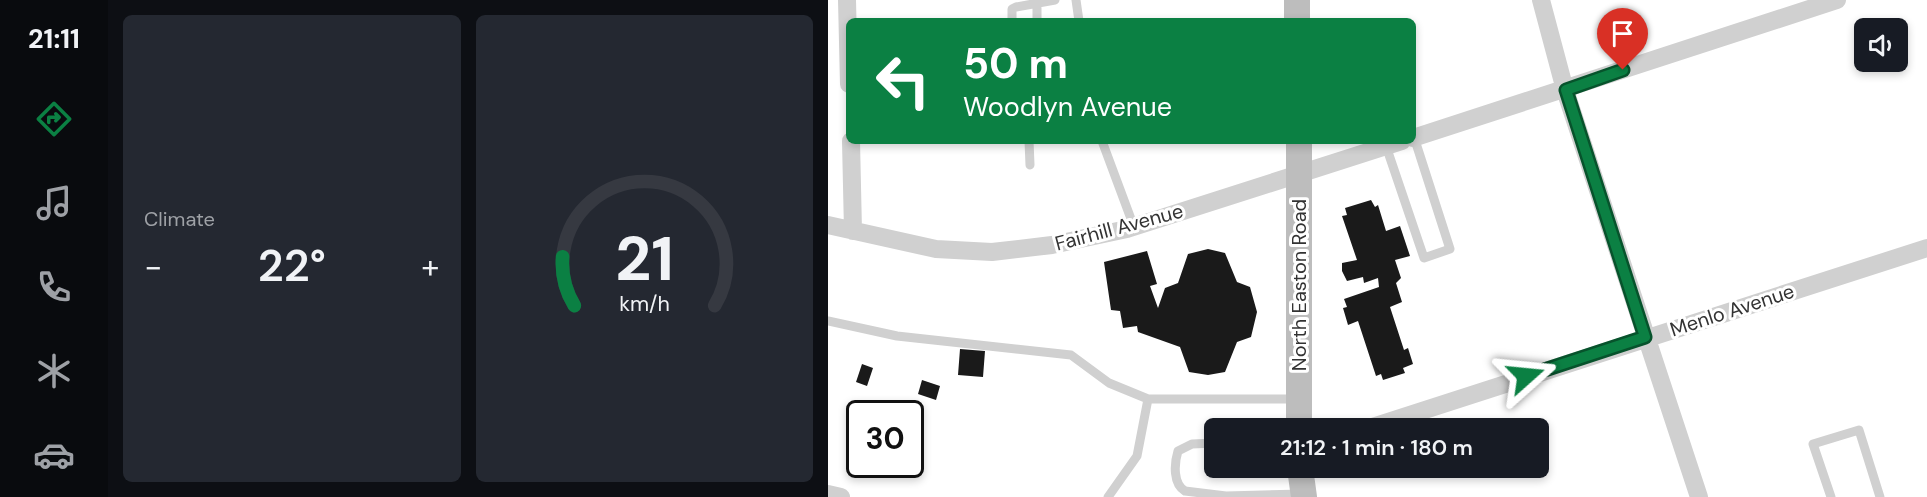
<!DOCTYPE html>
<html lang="en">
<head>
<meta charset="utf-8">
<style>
  :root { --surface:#171b24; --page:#242831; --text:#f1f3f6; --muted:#9ea1a6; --line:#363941; --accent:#0b8043 }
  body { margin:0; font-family:"DM Sans",sans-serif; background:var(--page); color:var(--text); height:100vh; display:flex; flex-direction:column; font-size:22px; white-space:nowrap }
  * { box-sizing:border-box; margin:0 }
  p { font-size:20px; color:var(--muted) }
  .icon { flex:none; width:33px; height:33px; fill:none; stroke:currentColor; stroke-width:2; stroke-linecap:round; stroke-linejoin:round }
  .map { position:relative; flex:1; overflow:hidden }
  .drawer { display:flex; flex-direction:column; gap:15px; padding:15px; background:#0d0f14; width:720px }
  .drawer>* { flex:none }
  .hud { position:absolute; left:18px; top:18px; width:570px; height:126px; border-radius:9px; box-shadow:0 3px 9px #0003; background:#0b8043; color:#fff; overflow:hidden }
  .fabs { position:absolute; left:1026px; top:18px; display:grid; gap:12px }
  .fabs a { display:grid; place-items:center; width:54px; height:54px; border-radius:9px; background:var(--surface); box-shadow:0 3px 9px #0003; font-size:30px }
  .speed { position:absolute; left:18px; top:400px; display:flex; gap:12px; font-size:30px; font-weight:700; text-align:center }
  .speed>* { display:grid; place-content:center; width:78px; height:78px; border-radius:50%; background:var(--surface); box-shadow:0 3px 9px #0003; line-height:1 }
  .speed .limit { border:3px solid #111; border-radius:9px; background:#fff; color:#111 }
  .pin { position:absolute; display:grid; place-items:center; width:51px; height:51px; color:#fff; margin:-62px -26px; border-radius:50% 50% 50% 0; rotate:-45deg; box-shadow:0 0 6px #0007 }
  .pin .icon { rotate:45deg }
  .me { position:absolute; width:66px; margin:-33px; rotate:72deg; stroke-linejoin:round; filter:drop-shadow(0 0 4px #0008) }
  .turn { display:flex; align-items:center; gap:21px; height:126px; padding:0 18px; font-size:27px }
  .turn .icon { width:78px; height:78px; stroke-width:2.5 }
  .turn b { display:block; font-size:42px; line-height:51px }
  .big { font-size:45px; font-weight:600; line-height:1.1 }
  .drawer .card { flex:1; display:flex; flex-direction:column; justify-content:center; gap:9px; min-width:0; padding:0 21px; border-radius:9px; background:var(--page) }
  .drawer .dial { align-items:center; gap:0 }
  .dial svg { height:156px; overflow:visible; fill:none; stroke:var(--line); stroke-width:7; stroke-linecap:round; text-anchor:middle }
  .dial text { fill:var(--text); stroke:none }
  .heat { display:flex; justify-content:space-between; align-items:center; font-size:33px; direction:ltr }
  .drawer .tiles { flex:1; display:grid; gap:15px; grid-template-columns:repeat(2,1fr) }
  .trip { position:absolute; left:376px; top:418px; width:345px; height:60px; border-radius:9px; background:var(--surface); box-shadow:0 3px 9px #0003; font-weight:600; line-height:60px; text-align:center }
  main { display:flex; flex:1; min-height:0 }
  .menu { display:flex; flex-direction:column; width:108px; justify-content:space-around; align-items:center; background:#090b0e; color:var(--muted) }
  .menu .icon { width:42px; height:42px }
  .menu .active { color:var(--accent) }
  .menu b { font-size:27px; color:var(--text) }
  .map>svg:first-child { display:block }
  .building { fill:#1a1a1a }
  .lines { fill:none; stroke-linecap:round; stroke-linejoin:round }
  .lane { stroke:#d0d0d0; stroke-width:9 }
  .street { stroke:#d0d0d0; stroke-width:18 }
  .secondary { stroke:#bdbdbd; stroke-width:26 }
  .route-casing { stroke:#07532c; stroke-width:15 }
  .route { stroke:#0b8043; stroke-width:10 }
  .labels { text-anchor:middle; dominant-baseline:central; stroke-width:6; stroke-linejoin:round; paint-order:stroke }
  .street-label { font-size:20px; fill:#333; stroke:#fff }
</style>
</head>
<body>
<main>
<nav class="menu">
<b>21:11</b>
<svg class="icon active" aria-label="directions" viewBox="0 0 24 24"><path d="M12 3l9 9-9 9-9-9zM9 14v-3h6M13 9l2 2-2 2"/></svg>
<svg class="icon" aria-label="music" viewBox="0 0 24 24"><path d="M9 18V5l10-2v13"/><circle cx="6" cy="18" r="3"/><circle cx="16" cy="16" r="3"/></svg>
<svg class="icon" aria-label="phone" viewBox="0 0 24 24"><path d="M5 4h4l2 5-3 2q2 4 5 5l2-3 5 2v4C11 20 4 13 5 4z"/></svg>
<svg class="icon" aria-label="climate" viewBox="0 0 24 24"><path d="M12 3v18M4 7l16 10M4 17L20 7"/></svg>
<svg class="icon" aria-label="car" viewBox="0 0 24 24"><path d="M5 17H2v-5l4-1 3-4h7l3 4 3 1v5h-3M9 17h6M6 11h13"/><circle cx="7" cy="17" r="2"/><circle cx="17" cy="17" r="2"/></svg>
</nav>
<section class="drawer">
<div class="tiles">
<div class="card"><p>Climate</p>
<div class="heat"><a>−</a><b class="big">22°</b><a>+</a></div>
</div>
<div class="card dial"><svg viewBox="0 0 100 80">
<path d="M14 69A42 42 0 1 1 86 69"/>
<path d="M14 69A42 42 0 0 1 8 44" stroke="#0b8043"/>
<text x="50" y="56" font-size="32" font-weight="700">21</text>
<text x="50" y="72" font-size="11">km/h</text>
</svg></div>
</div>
</section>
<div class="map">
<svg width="1099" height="497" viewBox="0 0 1099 497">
  <rect width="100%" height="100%" fill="#fff"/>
  <path class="building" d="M543,200L547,207L550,205L558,231L572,226L582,256L567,260L573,278L568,283L574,302L562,307L576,350L580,348L585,364L575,368L577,373L555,380L553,374L548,376L530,321L520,325L515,308L519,307L516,299L551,287L550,278L536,283L535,277L519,281L514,271V263L529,260L514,216L519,215L517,208Z
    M380,249L397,253L409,282L422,287L429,312L423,337L409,342L397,372L380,375L361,372L352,347L310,332L309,326L295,328L292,311L283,310L276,262L319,251L329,284L322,286L330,308L337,288L350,283L360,254Z
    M132,349L157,351L155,377L130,375Z
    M34,364L45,368L39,386L28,382Z
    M94,380L112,386L108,400L90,394Z"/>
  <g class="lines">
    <path class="lane" d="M248,0L251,21
      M184,21V9L188,7L227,0
      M209,21V4
      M201,141L202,165
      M274,141L306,227
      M558,146L596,258L622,249L586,137
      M0,321L69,336L243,355L281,383L320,399
      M387,443L364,444L350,451C346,464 345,484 357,491L398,496L473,494
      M280,497L309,456L320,399H470
      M1003,497L985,444L1031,430L1052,497"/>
    <path class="street" d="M19,0L21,84
      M713,0L737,90L871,497
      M585,138L1009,0
      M23,141L25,231
      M0,225L108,249L164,252L224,245L299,229L574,141
      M538,429L1099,248
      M0,494L13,497"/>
    <path class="secondary" d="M469,0V21
      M471,141V429
      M472,468L476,497"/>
  </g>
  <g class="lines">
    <defs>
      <path id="route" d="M698,376L817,337L738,90L795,70"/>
    </defs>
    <use href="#route" class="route-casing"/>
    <use href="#route" class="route"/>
  </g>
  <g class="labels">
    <g class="street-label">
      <text transform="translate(291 227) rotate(-15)">Fairhill Avenue</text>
      <text transform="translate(471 285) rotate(-90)">North Easton Road</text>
      <text transform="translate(904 310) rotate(-18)">Menlo Avenue</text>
    </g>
  </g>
</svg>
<div class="fabs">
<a><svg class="icon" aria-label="sound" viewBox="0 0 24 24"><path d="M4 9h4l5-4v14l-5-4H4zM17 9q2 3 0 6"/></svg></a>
</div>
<div class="speed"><div class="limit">30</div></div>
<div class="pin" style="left:795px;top:70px;background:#d93025"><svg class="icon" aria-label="arrive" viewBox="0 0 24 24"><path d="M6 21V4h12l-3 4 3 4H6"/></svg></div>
<svg class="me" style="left:698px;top:376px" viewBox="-20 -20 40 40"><path d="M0-17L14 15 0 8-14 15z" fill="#0b8043" stroke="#fff" stroke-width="4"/></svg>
<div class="trip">21:12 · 1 min · 180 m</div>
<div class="hud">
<div class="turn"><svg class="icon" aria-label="left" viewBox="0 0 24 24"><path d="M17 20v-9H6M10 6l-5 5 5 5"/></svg><div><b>50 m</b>Woodlyn Avenue</div></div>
</div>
</div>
</main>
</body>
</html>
